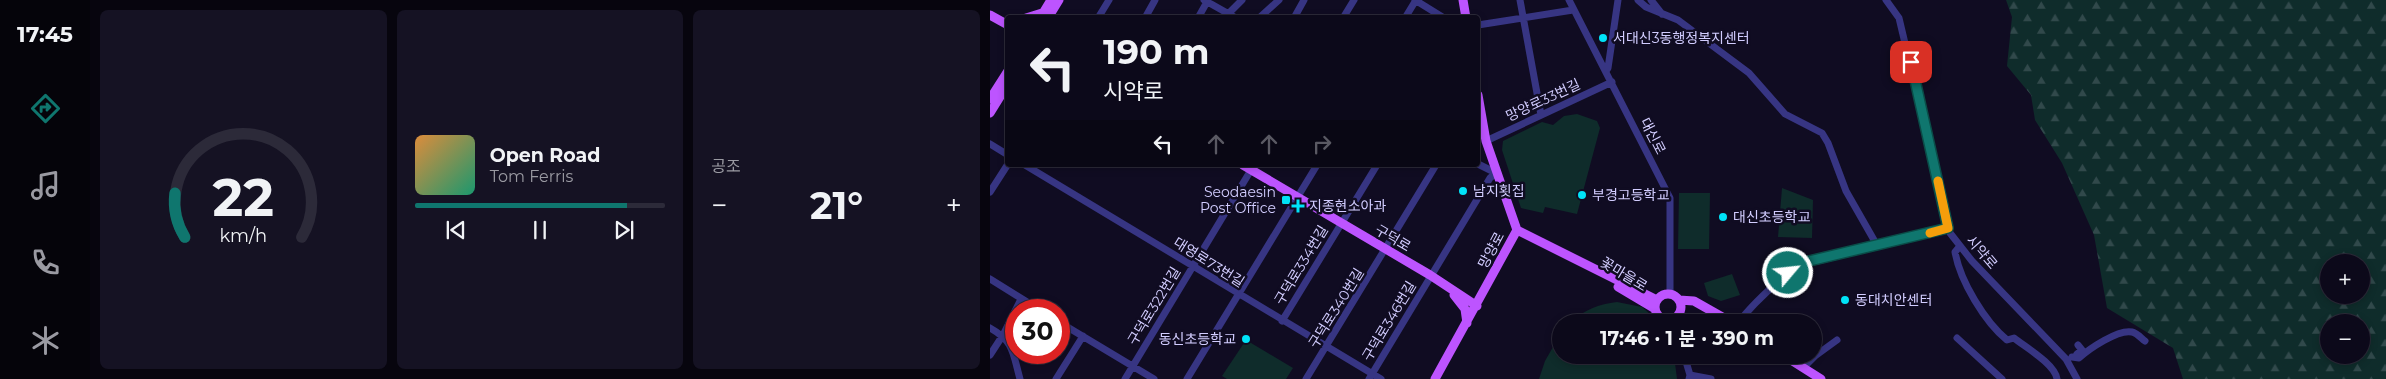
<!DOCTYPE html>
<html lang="ko">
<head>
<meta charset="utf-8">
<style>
  :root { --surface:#0c091a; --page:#151223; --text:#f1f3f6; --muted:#9a9aa2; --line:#2c2a39; --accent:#0f766e }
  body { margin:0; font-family:Montserrat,"Noto Sans KR",sans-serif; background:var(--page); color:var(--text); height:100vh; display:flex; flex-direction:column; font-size:19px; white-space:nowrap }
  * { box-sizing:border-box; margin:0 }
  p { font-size:16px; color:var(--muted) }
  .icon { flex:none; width:28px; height:28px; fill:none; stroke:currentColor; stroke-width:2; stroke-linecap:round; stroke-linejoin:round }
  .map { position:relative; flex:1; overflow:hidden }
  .side { display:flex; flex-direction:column; gap:10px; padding:10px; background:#07050e; width:900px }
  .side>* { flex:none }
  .guide { position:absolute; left:15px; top:15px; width:475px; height:152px; border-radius:5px; box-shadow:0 2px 8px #0003,0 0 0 1px var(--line); background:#0c091a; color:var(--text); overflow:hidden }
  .fabs { position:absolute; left:1330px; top:254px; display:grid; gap:10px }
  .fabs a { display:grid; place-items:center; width:50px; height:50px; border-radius:50%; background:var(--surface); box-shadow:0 2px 8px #0003,0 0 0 1px var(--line); font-size:25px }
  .speed { position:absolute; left:15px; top:299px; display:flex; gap:10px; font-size:25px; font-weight:700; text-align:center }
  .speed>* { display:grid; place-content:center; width:65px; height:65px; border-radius:50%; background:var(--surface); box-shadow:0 2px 8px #0003,0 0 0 1px var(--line); line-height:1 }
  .speed .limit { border:8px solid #d22; background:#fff; color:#111 }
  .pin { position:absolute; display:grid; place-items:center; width:42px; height:42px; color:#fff; margin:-21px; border-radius:10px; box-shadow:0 2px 8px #0006 }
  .me { position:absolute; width:55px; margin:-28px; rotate:62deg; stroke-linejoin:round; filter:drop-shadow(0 0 4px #0008) }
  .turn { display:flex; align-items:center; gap:18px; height:105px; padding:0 15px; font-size:22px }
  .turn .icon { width:65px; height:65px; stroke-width:2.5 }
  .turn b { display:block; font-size:35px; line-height:42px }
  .lanes { display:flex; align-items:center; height:48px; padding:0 15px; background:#0003; justify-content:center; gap:25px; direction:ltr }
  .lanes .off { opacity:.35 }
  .big { font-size:38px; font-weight:700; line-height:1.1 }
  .side .widget { flex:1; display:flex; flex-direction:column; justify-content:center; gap:8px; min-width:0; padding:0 18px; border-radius:8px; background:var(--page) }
  .side .dial { align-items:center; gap:0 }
  .dial svg { height:130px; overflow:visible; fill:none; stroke:var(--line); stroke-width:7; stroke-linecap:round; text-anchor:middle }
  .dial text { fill:var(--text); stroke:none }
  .song { display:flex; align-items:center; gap:15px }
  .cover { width:60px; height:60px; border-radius:8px; background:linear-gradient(135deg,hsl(30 70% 55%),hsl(160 70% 35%)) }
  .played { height:5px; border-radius:2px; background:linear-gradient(90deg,var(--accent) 85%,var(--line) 85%) }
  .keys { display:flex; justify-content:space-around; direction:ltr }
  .heat { display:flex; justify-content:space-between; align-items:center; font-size:28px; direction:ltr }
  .side .tiles { flex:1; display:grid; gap:10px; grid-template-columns:repeat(3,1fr) }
  .trip { position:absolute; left:562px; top:314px; width:270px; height:50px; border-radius:25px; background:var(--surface); box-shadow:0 2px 8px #0003,0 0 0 1px var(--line); font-weight:700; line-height:50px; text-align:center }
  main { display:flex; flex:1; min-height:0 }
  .menu { display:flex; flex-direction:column; width:90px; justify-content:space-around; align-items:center; background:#05040a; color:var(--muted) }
  .menu .icon { width:35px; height:35px }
  .menu .current { color:var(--accent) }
  .menu b { font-size:22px; color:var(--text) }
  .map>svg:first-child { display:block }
  .forest { fill:url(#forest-firs); fill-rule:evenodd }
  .garden { fill:#0f2c2b }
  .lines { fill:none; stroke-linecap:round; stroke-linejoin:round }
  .minor { stroke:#373583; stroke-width:7 }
  .major { stroke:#bd54ff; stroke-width:9 }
  .route-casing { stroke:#0a4d48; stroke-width:12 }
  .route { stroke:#0f766e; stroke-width:9 }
  .slow { stroke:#f59e0b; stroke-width:9 }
  .poi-dot { fill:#00e3f8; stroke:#100c22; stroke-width:2 }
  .labels { text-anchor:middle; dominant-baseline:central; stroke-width:5; stroke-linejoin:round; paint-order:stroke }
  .poi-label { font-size:14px; fill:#d2cdff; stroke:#100c22; text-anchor:start }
  .street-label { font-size:14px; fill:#d2cdff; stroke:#100c22 }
</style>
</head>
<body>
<main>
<nav class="menu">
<b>17:45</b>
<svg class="icon current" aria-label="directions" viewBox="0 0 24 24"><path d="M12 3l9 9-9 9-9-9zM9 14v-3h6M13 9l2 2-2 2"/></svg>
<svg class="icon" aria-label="music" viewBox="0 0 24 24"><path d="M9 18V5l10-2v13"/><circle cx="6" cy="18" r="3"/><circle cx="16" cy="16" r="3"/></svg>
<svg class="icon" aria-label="phone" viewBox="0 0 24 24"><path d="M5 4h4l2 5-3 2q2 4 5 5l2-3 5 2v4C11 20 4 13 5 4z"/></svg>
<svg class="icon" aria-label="climate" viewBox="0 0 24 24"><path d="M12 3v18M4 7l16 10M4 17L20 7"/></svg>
</nav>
<section class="side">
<div class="tiles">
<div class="widget dial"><svg viewBox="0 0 100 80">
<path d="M14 69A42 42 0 1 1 86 69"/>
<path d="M14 69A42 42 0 0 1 8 42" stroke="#0f766e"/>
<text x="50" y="56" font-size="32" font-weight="700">22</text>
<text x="50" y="72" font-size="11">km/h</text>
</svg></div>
<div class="widget">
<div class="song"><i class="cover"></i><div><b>Open Road</b><p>Tom Ferris</p></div></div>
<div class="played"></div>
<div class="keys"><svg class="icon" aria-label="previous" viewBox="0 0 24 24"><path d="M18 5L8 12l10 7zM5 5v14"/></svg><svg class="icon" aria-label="pause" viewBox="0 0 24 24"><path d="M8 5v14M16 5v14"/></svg><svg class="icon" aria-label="next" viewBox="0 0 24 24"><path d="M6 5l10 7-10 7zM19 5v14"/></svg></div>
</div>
<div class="widget"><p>공조</p>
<div class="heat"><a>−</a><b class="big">21°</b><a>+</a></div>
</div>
</div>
</section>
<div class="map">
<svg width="1396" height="379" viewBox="0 0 1396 379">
  <defs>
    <pattern id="forest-firs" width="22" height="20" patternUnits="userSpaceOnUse" patternTransform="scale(1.25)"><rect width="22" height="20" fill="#0f2c2b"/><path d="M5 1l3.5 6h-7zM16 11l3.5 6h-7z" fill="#31494b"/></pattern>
  </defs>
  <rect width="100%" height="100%" fill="#100c22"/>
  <path class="forest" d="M1016,0H1396V379H1193L1183,348L1117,308L1104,235L1072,163L1045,120L1041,95L1017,66L1022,17ZM1339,262H1371V295H1339ZM1339,322H1371V355H1339Z"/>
  <path class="garden" d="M587,114L607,121L610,128L587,214L555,207L553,213L531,208L512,150L513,141L552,122L563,125L574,116Z
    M792,188L823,200L822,238L788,237Z
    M689,193H720L719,249H688Z
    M742,274L750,295L731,301L718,296L714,283Z
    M627,302L652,307L669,322H581C594,310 609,304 627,302Z
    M571,333V355H684L687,379H549L555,361Z
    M256,340L303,368L296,379H237L232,376Z"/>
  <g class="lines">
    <path class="minor" d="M214,0L246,18
      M425,0L454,18
      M530,0L551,115
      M579,0L680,198V294
      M648,0L656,7L688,20L759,73L795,114L832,133L838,143L856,191L884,240V246
      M661,0L672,14
      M896,0L909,18L960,233L982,261L1076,359L1087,379
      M239,13L252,0
      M108,18L119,0
      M155,18L165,0
      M208,18L218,0
      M269,18L289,0
      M304,18L314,0
      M353,18L364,0
      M415,18L426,0
      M488,25L583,10
      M616,71L618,68L628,0
      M496,141L622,82
      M0,144L18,155
      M35,165L391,379
      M0,192L18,164
      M970,246L965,252C970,281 995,322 1017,340L1024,338C1035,347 1065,364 1067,379
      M0,279L50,310
      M683,318L684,322
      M674,319L675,322
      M292,321L387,165
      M69,322L164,379
      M749,322C765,301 786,283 807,266L958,229
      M0,328C24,341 23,354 30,379
      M967,338L1012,379
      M1087,354L1092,350L1088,345
      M0,355L13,335L31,299
      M694,355L700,375L699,379
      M1082,357L1089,358C1099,349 1128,329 1142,332C1147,333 1151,338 1155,341
      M813,368L825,356L847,340
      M700,375L721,379
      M66,379L93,336
      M135,379L264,165
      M197,379L327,165
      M316,379L446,165
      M379,379L500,178L506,173L488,164"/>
    <path class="major" d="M473,0L476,18
      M0,15L18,25
      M36,18L52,13
      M50,18L61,0
      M58,18L69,0
      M0,99L18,71
      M0,113L18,84
      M253,165L440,275L487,306
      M527,230L667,300
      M628,287L665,309
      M665 307a13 13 0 1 1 26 0a13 13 0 1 1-26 0Z
      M464,295L475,309L477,323
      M689,300L704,301L741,322
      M793,355L831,379
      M445,379L527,230L496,141L488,95"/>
  </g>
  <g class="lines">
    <defs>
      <path id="route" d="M798,273L815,262L958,228L921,62"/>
    </defs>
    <use href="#route" class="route-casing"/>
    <use href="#route" class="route"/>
    <path class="slow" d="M940,233L958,228L948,181"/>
  </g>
  <g class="poi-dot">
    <circle cx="613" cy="38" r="5"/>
    <circle cx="473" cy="191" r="5"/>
    <circle cx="592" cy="195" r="5"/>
    <rect x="291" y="195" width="10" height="10" rx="2.5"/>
    <path d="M305.5 198.5h5v5h5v5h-5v5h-5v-5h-5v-5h5z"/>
    <circle cx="733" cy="217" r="5"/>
    <circle cx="855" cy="300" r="5"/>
    <circle cx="256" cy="339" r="5"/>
  </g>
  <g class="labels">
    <g class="poi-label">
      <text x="623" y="38">서대신3동행정복지센터</text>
      <text x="483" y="191">남지횟집</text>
      <text x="286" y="192" text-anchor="end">Seodaesin<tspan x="286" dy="16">Post Office</tspan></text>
      <text x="602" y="195">부경고등학교</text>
      <text x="319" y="206">지종현소아과</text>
      <text x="743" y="217">대신초등학교</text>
      <text x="865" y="300">동대치안센터</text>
      <text x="246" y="339" text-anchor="end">동신초등학교</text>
    </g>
    <g class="street-label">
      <text transform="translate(553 100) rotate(-25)">망양로33번길</text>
      <text transform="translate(663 136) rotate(63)">대신로</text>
      <text transform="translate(403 238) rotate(30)">구덕로</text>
      <text transform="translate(501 250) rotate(-62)">망양로</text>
      <text transform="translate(992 252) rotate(49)">시약로</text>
      <text transform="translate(219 262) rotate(32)">대영로73번길</text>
      <text transform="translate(311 265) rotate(-59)">구덕로334번길</text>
      <text transform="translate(634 274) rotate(31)">꽃마을로</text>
      <text transform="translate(164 306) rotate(-59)">구덕로322번길</text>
      <text transform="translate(346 308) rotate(-58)">구덕로340번길</text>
      <text transform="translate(399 321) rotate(-59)">구덕로346번길</text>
    </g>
  </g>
</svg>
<div class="fabs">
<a>+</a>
<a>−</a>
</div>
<div class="speed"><div class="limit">30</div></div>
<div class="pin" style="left:921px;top:62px;background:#d93025"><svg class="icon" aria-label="arrive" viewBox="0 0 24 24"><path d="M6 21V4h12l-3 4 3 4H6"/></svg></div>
<svg class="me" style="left:798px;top:273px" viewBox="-20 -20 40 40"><circle r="17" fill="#0f766e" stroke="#fff" stroke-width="3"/><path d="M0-11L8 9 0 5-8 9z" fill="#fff"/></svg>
<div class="trip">17:46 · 1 분 · 390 m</div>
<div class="guide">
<div class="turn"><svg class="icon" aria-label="left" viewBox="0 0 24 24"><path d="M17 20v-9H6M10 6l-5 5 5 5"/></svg><div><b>190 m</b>시약로</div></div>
<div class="lanes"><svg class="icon" aria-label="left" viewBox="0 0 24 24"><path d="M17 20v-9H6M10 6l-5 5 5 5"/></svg><svg class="icon off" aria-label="ahead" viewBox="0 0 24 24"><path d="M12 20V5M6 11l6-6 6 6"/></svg><svg class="icon off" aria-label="ahead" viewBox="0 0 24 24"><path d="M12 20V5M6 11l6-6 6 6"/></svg><svg class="icon off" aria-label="right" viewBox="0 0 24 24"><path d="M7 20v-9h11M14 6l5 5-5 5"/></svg></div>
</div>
</div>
</main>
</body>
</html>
